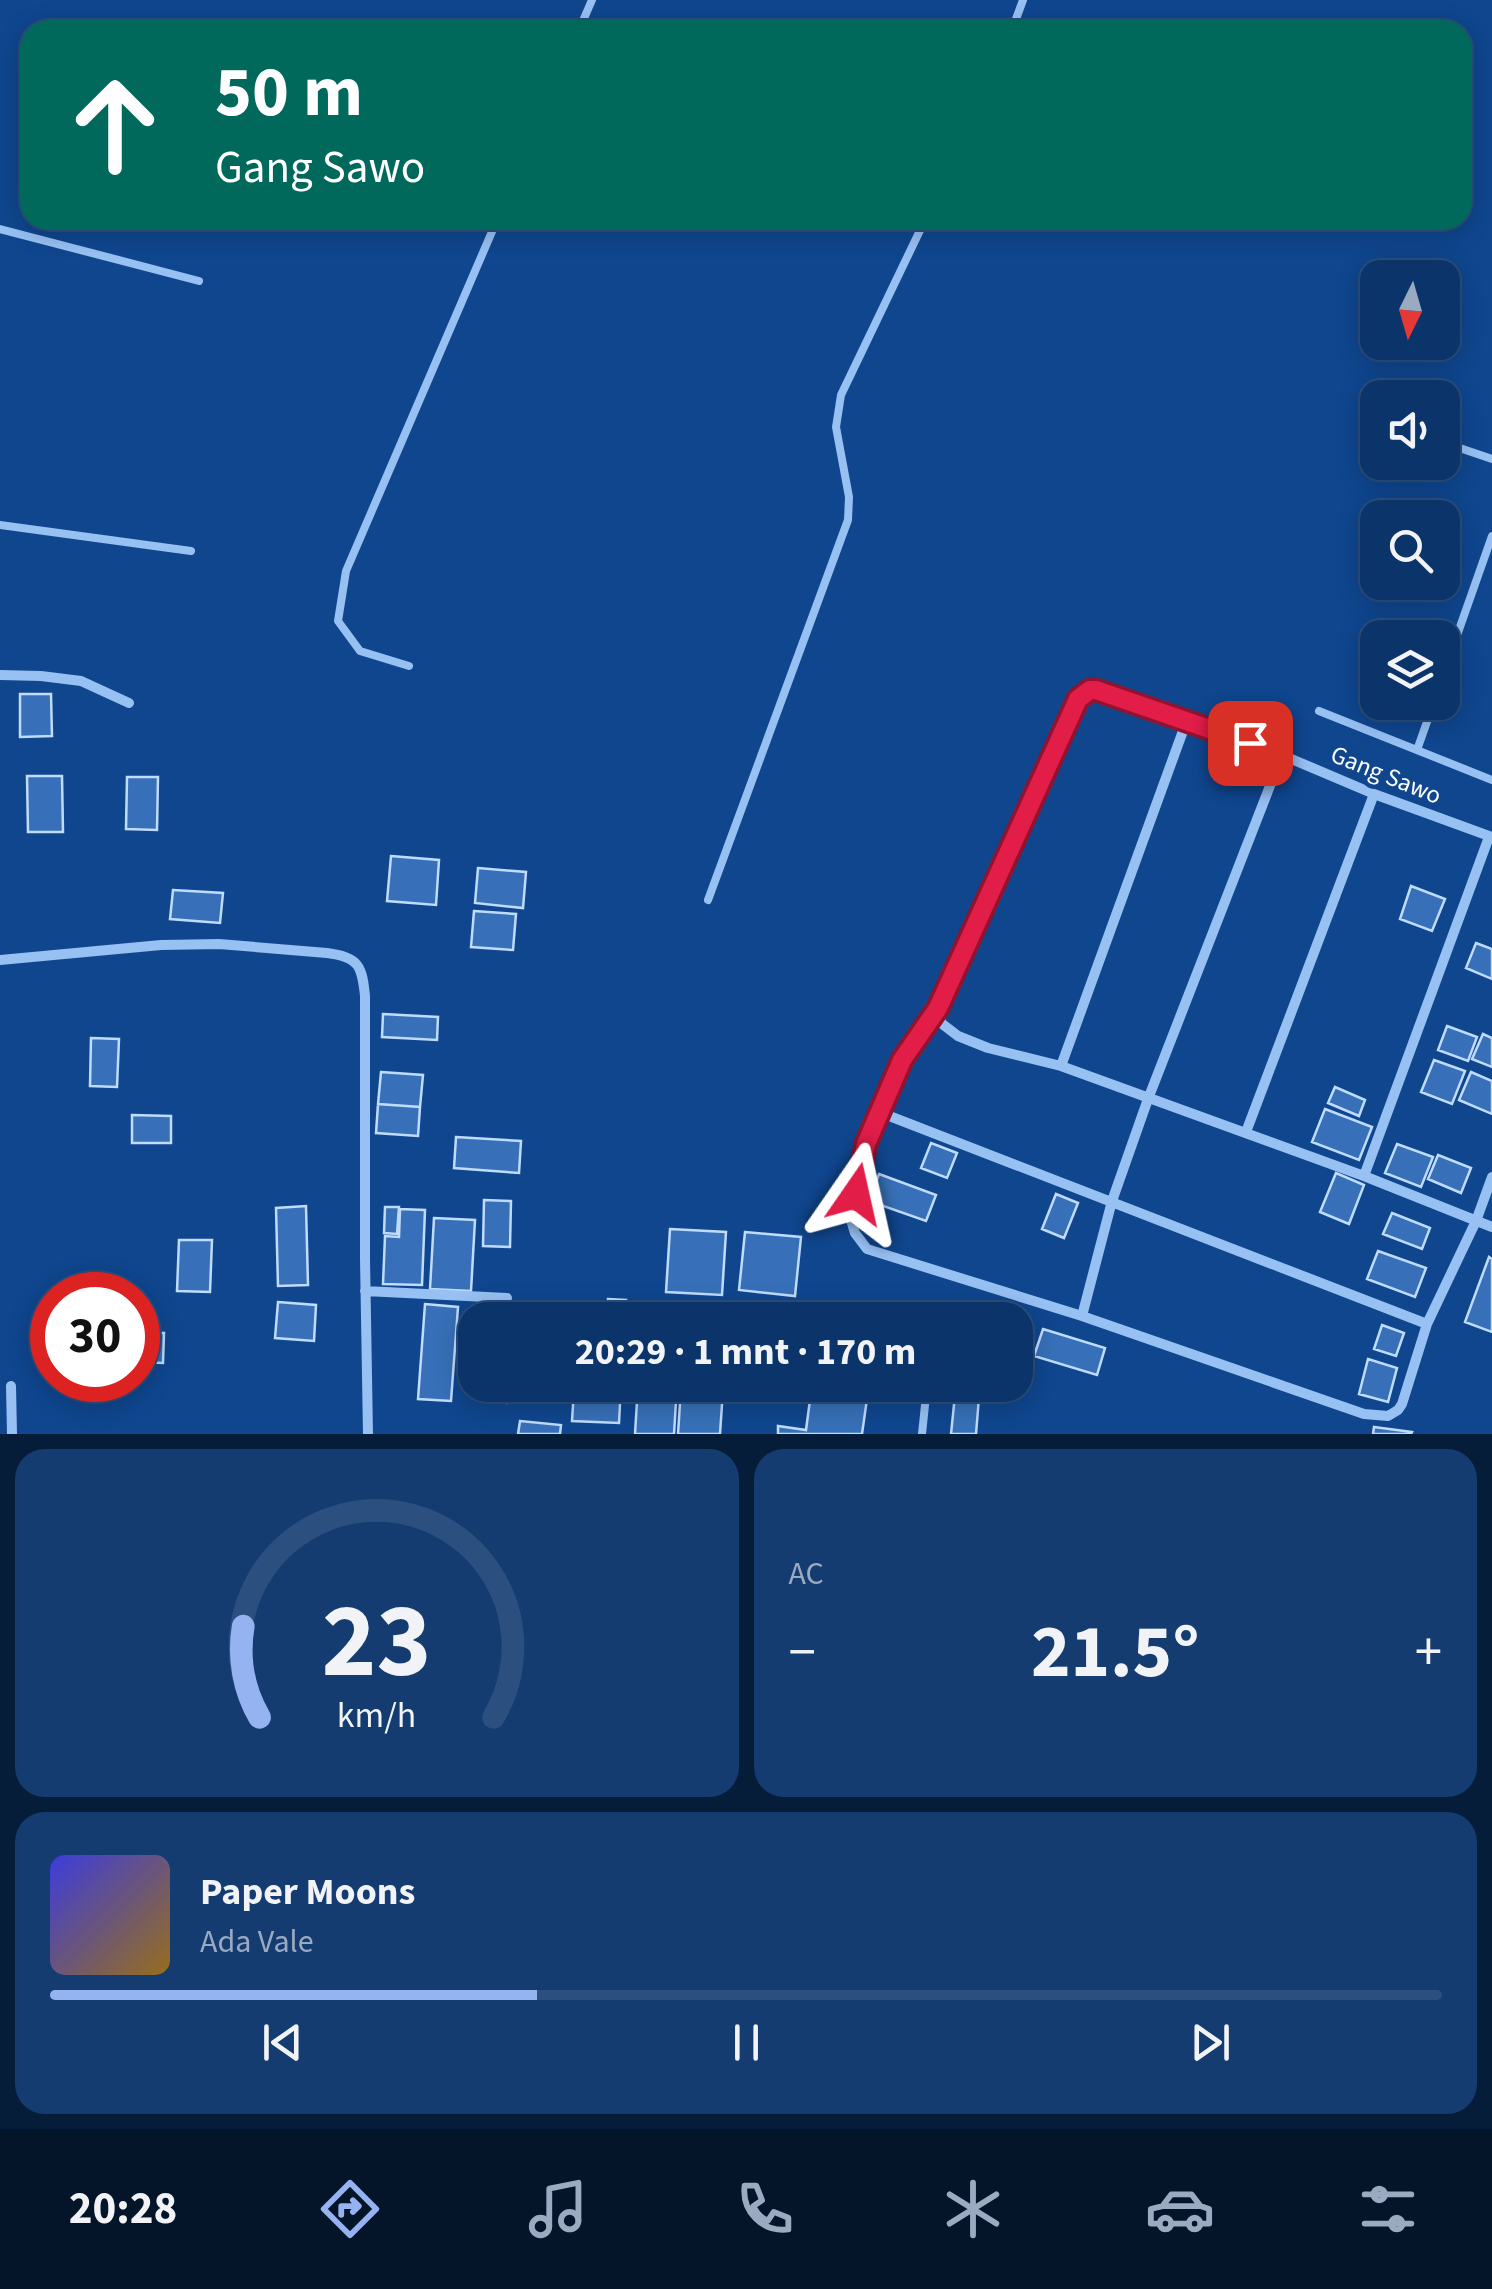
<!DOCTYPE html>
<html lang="id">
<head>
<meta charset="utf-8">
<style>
  :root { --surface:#0b346a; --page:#143c70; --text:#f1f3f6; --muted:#9aaac1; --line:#2b4f7e; --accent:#95b2f1 }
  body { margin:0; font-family:"Source Sans 3",sans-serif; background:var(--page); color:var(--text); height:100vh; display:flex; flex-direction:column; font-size:38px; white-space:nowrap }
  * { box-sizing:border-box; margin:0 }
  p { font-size:32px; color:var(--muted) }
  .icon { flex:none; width:55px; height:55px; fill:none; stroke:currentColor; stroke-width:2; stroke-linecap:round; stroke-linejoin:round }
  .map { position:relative; height:1434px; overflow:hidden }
  .sheet { display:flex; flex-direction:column; gap:15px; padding:15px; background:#061d3a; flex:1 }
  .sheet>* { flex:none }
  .top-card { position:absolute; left:20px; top:20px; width:1452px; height:210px; border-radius:30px; box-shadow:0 5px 25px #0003,0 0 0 2px var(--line); background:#00695c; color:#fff; overflow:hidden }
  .needle { width:65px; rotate:185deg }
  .fabs { position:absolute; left:1360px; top:260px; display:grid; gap:20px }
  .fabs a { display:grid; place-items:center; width:100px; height:100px; border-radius:20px; background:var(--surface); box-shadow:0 5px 25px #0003,0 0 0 2px var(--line); font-size:50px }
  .speed { position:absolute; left:30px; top:1272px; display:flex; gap:20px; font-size:50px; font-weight:700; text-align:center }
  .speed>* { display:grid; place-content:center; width:130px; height:130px; border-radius:50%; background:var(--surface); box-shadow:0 5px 25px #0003,0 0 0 2px var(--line); line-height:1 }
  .speed .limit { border:15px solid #d22; background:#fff; color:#111 }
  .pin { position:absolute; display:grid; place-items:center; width:85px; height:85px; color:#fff; margin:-42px; border-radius:20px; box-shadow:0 5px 15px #0006 }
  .me { position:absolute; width:110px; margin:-55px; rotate:11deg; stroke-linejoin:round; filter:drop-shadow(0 0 8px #0008) }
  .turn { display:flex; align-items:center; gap:35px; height:210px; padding:0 30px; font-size:45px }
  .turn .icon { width:130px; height:130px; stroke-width:2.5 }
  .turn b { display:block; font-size:70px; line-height:85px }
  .big { font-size:75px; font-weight:700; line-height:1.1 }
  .sheet .card { flex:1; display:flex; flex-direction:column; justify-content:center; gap:15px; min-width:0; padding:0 35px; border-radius:30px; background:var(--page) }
  .sheet .dial { align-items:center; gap:0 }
  .dial svg { height:260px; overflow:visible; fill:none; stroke:var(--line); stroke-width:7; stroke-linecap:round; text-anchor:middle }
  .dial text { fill:var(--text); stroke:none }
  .song { display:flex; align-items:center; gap:30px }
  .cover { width:120px; height:120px; border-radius:15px; background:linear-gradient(135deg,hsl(240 70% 55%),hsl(40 70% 35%)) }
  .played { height:10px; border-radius:5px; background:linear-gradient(90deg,var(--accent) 35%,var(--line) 35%) }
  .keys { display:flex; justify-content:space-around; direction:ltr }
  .heat { display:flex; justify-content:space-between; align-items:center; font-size:55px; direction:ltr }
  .sheet .tiles { flex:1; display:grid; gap:15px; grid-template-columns:1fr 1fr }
  .card:last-child { grid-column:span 2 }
  .trip { position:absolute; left:458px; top:1302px; width:575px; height:100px; border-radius:30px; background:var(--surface); box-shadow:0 5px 25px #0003,0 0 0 2px var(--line); font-weight:700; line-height:100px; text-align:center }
  .dock { display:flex; height:160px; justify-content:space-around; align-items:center; background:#04152a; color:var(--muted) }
  .dock .icon { width:70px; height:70px }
  .dock .on { color:var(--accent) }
  .dock b { font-size:45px; color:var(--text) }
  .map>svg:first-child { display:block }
  .building { fill:#3770b8; stroke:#bfdbfe; stroke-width:2.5 }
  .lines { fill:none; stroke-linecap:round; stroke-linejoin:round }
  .lane { stroke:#97c0f3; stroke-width:8 }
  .street { stroke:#97c0f3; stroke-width:10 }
  .route-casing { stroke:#92132f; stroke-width:25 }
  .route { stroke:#e11d48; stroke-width:18 }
  .labels { text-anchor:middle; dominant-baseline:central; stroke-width:9; stroke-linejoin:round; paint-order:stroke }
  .street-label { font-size:25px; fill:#fff; stroke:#0f468e }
</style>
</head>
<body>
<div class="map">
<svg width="1492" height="1434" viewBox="0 0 1492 1434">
  <rect width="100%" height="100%" fill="#0f468e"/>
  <path class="building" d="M20,694H51L52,736L20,737Z
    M27,776H62L63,832H28Z
    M127,777H158L157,830L126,829Z
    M391,856L439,860L436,905L387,901Z
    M478,868L526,872L523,908L475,903Z
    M1411,886L1445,899L1432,931L1400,919Z
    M173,890L223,893L220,923L170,919Z
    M474,911L516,914L513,950L471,947Z
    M1476,943L1492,949V979L1466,968Z
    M383,1014L438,1017L437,1040L382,1037Z
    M1447,1026L1477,1037L1468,1061L1438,1050Z
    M1483,1034L1492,1038V1067L1472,1059Z
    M91,1038L119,1039L117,1087L90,1086Z
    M1434,1060L1465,1071L1452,1104L1421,1092Z
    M381,1072L423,1075L420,1107L378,1104Z
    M1471,1072L1492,1081V1114L1459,1100Z
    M1335,1087L1365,1100L1359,1116L1328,1103Z
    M378,1104L420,1107L418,1136L376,1133Z
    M1325,1109L1372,1127L1359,1160L1312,1142Z
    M132,1115L171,1116V1143H132Z
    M456,1137L521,1141L519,1173L454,1168Z
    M931,1143L957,1153L947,1178L921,1168Z
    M1397,1144L1433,1157L1421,1187L1385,1173Z
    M1438,1155L1471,1168L1461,1193L1428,1179Z
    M1336,1173L1364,1185L1349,1224L1320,1212Z
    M879,1174L936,1195L926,1221L869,1201Z
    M1056,1194L1078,1203L1064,1238L1042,1229Z
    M484,1200L511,1201L510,1247L483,1246Z
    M306,1206L308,1285L278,1286L276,1208Z
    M385,1207H399L397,1234L384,1233Z
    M400,1209L425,1210L422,1285L383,1284L385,1236L399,1237Z
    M1392,1213L1430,1228L1422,1249L1383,1234Z
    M434,1218L475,1220L471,1291L430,1289Z
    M670,1229L726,1232L722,1295L666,1292Z
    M745,1232L801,1237L795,1296L739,1290Z
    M179,1240H212L210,1292L177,1291Z
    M1378,1251L1426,1268L1415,1297L1367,1279Z
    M1489,1257L1492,1259V1332L1465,1322Z
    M608,1299L626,1300L625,1320H607Z
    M278,1302L316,1305L314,1341L275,1338Z
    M489,1303L514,1304L513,1320H488Z
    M425,1304L458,1307L451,1401L418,1399Z
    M1382,1325L1404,1333L1396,1356L1374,1349Z
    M1043,1329L1105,1348L1097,1375L1034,1356Z
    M138,1332L164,1333L163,1363L138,1362Z
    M1368,1359L1397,1368L1388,1402L1359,1394Z
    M483,1385H508L507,1403L482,1401Z
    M605,1385H621L619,1423L572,1421L574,1389L605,1390Z
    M638,1385H677L674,1434H635Z
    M812,1385H869L862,1434H778V1426L806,1430Z
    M956,1385H980L976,1434H951Z
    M681,1388L723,1390L720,1434H678Z
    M520,1421L561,1425L560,1434H518Z
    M1374,1427L1412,1432L1411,1434H1373Z"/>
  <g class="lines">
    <path class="lane" d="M579,30L592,0
      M1012,30L1023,0
      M0,229L199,281
      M1442,442L1492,459
      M0,525L191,551
      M409,666L360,651L338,621L346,571L497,220
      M1442,678L1492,536
      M1319,711L1492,780
      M1417,750L1434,702
      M708,900L848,520L849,497L836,427L841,395L925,220
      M922,1434L927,1386"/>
    <path class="street" d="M0,675L41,676L81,681L129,703
      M1492,837L1374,794L1282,755L1097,690L1084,694L1075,703L938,1008L902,1060L866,1144L851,1220L855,1233L867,1249L1082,1316L1364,1414L1388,1416L1398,1410L1402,1404L1427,1324L1476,1221L1492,1177
      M0,960L161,945L219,944L327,953C359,957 362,966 365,996V1259L368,1434
      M939,1009L941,1023L958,1036L988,1048L1061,1066L1364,1176L1492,1227
      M1061,1066L1187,720
      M879,1112L1427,1324
      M1246,1132L1374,794
      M1364,1176L1489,837
      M365,1291L507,1298
      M1082,1316L1112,1201L1148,1099L1282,755
      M11,1386L12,1434"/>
  </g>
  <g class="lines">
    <defs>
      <path id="route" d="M856,1194L866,1144L902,1060L938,1008L1078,699L1090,690H1096L1250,743"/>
    </defs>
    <use href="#route" class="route-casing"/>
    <use href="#route" class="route"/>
  </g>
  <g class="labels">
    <g class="street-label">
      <text transform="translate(1386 775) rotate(22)">Gang Sawo</text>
    </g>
  </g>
</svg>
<div class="fabs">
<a><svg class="needle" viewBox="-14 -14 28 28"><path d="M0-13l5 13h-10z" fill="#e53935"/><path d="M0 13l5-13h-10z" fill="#9aaac1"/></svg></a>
<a><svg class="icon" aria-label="sound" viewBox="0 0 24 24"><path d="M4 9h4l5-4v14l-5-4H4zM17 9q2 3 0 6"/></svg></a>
<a><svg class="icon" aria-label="search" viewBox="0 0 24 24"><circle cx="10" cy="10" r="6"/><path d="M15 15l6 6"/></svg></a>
<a><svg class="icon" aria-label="layers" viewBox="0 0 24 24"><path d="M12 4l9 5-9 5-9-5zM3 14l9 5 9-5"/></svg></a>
</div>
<div class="speed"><div class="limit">30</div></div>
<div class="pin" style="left:1250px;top:743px;background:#d93025"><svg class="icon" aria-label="arrive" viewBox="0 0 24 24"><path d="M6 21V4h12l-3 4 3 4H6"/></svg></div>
<svg class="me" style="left:856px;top:1194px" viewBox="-20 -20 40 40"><path d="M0-17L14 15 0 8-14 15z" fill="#e11d48" stroke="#fff" stroke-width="4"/></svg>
<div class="trip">20:29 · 1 mnt · 170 m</div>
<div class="top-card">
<div class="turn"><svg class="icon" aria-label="ahead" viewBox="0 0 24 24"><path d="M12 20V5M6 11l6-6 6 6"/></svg><div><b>50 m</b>Gang Sawo</div></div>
</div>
</div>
<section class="sheet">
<div class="tiles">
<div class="card dial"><svg viewBox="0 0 100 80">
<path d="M14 69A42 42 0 1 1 86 69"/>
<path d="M14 69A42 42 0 0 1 9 41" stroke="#95b2f1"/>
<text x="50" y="56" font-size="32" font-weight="700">23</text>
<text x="50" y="72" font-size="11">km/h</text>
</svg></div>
<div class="card"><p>AC</p>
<div class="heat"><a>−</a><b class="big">21.5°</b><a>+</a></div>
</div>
<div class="card">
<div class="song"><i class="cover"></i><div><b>Paper Moons</b><p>Ada Vale</p></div></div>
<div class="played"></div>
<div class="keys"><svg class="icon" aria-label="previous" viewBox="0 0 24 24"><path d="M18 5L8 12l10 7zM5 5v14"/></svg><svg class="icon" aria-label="pause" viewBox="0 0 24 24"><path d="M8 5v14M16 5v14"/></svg><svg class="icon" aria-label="next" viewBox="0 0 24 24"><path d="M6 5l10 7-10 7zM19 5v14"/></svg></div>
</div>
</div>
</section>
<nav class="dock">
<b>20:28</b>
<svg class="icon on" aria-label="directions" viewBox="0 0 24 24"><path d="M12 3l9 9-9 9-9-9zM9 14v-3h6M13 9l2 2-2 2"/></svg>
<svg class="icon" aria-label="music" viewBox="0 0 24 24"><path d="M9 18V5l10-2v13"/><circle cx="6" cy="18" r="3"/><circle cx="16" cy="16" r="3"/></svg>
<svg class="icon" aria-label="phone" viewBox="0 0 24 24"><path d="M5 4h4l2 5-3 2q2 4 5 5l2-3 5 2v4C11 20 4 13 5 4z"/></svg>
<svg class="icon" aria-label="climate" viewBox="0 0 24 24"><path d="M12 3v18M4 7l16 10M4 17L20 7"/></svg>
<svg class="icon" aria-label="car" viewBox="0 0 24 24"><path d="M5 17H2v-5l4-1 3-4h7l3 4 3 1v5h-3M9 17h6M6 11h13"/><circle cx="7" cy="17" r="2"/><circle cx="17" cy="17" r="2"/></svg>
<svg class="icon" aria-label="filters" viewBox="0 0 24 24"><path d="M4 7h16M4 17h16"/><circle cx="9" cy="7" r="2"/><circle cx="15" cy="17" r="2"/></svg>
</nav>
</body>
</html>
